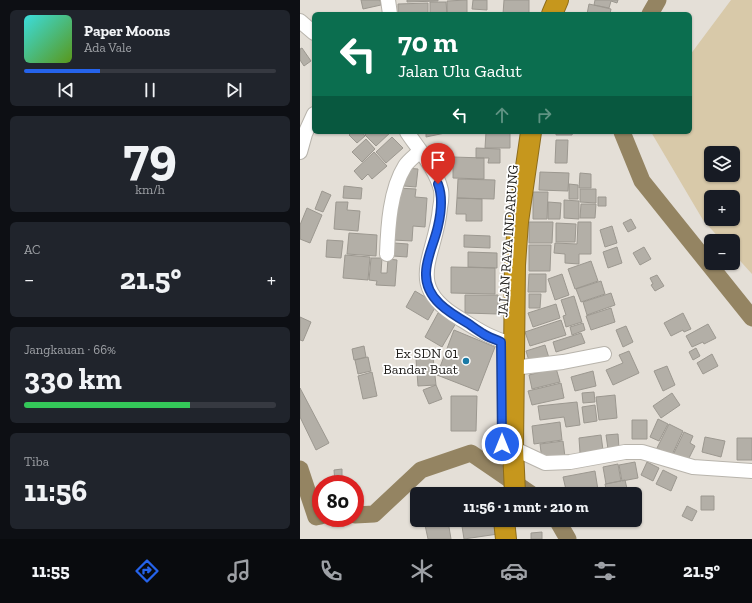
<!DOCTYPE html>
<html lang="id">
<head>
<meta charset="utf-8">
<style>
  :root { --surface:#171b24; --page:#20242c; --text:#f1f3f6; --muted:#9ea1a6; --line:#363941; --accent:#2563eb }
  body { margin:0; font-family:"Zilla Slab",serif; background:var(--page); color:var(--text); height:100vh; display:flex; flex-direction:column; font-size:15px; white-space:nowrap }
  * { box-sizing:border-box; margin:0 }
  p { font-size:13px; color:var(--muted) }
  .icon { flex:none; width:22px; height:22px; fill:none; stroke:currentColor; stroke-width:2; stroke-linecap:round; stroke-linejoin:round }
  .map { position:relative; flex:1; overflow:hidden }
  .side { display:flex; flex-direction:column; gap:10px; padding:10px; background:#0d0f14; width:300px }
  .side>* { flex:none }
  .top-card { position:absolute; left:12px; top:12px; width:380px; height:122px; border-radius:6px; box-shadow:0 1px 3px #0004; background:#0b6e4f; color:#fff; overflow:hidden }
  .fabs { position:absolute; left:404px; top:146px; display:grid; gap:8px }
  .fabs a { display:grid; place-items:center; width:36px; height:36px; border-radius:6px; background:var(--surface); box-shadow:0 1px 3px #0004; font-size:20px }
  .speed { position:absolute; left:12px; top:475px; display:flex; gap:8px; font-size:20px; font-weight:700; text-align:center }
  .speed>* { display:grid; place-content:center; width:52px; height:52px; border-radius:50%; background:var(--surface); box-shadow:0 1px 3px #0004; line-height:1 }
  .speed .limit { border:6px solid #d22; background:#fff; color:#111 }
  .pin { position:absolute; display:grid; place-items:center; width:34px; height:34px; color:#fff; margin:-41px -17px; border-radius:50% 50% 50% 0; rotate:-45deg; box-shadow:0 0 4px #0007 }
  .pin .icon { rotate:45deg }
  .me { position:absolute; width:44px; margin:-22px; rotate:0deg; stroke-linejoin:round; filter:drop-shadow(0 0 3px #0008) }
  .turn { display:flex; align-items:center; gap:14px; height:84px; padding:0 20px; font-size:18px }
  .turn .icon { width:52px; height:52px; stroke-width:2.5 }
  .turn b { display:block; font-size:28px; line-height:34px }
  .lanes { display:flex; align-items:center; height:38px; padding:0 20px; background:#0003; justify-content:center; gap:20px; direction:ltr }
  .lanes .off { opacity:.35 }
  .big { font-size:30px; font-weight:800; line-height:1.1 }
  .side .widget { flex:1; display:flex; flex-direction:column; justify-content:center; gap:6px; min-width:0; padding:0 14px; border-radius:6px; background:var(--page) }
  .side .dial { align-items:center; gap:0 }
  .dial b { font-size:52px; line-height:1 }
  .song { display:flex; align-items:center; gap:12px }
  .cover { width:48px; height:48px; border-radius:6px; background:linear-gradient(135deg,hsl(180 70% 55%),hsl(90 70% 35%)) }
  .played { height:4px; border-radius:2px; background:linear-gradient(90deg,var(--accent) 30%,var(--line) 30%) }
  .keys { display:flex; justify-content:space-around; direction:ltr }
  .heat { display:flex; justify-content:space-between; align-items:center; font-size:22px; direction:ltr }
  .charge { height:6px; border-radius:3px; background:linear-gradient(90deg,#34c759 66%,var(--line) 0) }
  .trip { position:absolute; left:110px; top:487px; width:232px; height:40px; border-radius:6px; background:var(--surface); box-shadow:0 1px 3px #0004; font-weight:800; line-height:40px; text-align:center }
  .menu { display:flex; height:64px; justify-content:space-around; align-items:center; background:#090b0e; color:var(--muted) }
  .menu .icon { width:28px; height:28px }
  .menu .active { color:var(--accent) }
  .menu b { font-size:18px; color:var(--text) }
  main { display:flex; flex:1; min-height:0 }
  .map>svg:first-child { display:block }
  .green { fill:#d8c9a9; fill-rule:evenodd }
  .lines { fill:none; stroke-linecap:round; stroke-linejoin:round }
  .river { stroke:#948462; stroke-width:17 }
  .building { fill:#b3afa7; stroke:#9c9890 }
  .minor-casing { stroke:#b8b4ac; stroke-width:16 }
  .highway-casing { stroke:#8c6c1c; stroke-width:22 }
  .minor { stroke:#fff; stroke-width:14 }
  .highway { stroke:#c6971d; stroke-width:20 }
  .route-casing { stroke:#184099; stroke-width:10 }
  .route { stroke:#2563eb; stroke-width:7 }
  .poi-dot { fill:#197aa6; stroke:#fff; stroke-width:1.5 }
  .labels { text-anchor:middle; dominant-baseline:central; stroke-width:3.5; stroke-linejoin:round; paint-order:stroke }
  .street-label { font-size:14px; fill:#1f1d1a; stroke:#fff }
  .poi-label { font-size:14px; fill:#1f1d1a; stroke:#fff; text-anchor:end }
</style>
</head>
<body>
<main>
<section class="side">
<div class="widget">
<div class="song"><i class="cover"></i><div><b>Paper Moons</b><p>Ada Vale</p></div></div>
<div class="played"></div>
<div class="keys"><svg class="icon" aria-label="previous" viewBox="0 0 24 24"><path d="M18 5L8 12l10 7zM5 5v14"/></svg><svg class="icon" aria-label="pause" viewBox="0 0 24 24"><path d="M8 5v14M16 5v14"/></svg><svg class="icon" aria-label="next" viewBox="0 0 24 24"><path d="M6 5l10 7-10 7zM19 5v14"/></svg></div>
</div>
<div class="widget dial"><b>79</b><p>km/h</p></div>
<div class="widget"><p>AC</p>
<div class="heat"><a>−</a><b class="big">21.5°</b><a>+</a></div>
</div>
<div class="widget"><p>Jangkauan · 66%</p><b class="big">330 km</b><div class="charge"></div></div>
<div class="widget"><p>Tiba</p><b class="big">11:56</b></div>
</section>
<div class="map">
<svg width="452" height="539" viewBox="0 0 452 539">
  <rect width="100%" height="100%" fill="#e4dfd7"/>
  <path class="green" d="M431,0H452V274L433,253V241H422L403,220L351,132H390V55ZM411,153H433V175H411ZM411,197H433V219H411Z"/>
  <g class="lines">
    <path class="river" d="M350,14L358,0
      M322,132L342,181L452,318
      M0,469L16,517L21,516
      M55,515L74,514L121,470L171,453L231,494
      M257,520L268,539"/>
  </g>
  <path class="building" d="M61,0H80L81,5L63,9Z
    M107,0H138V1L107,2Z
    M167,0V14H147V1Z
    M173,0H187V10L172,9Z
    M204,0H229V14H203Z
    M295,0H318L317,3L311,1L309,8L294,5Z
    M130,2H146L147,14H130Z
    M128,3V14H98V4Z
    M289,4L311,9L310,14H287Z
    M2,48L11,61L4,66L0,60V49Z
    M52,132H62L65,136L57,143L49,135Z
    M68,132H91L76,146L65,135Z
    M126,132H145V133L126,137Z
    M186,132H210V148H185Z
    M256,132H273L272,135H256Z
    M92,137L103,148L86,163L76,152Z
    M66,139L75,149L62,162L52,152Z
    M256,140H268L267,163H255Z
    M176,148L200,149V163H188L189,158H176Z
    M74,152L87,166L72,179L68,174L62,180L54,171Z
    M153,157L184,158V179L153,178Z
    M105,168L118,169L116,187L104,186Z
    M240,172L269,173L268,191L239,190Z
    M280,173L291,174V188H279Z
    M158,179L195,180L194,199L157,198Z
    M269,184L278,185V199H269Z
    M44,186L62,188L61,199L43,198Z
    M97,188L116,189L115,197L127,198L125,227L113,226L112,241L93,240Z
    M280,189H296V203L280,202Z
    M22,191L31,195L23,212L15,209Z
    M233,192H248L247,219H233Z
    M298,197H306V206H298Z
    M157,198L182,199V221H166V214H156Z
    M264,200L279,201V219L264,218Z
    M36,202H48L47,210L60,211L58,231L34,229Z
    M248,202L261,203L260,219H248Z
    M281,204H296L295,218H280Z
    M7,208L22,215L10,243L0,239V225Z
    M331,219L336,228L328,232L323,223Z
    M229,222H253L252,243H229Z
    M278,222H291V254H279V264L265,263V254L254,253L255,243L277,244Z
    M256,223L276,224L275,242H256Z
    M312,226L317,243L305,247L300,230Z
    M49,233L77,235L76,256L47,254Z
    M164,235L190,236V248L164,247Z
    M27,240L43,241L41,258L26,257Z
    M94,243L108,244L107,257L93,256Z
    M229,245H251L250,271H229Z
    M317,247L322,263L308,268L303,252Z
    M344,247L351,259L340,265L333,253Z
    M168,252L197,253V268L168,267Z
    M45,255L70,257L68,280L43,278Z
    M71,258H82L81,273H87L88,259L97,260L95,286L76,285L77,281L69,280Z
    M291,261L298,281L275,289L268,269Z
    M151,267L195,268V294L151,293Z
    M229,274H246V292H228Z
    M262,274L269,295L255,300L248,279Z
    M357,275L364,286L355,291L351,285L353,284L350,278Z
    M301,281L305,294L281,302L276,289Z
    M115,291L137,304L128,320L106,307Z
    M311,293L315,305L287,315L283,302Z
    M229,294H241L240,308H229Z
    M165,295H198V314L165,313Z
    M274,296L282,322L266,327L263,316L266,315L261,300Z
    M256,304L260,318L233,327L228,313Z
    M311,308L315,322L291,330L286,316Z
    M138,313L156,323L142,347L125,337Z
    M383,313L391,329L384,332L383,330L371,336L364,323Z
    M0,317L11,322L3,341L0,340Z
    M261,320L266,335L230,346L225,332Z
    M283,323L285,330L272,335L270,327Z
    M408,324L416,338L404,344L403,342L392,347L386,336Z
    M326,326L333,342L323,347L316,330Z
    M154,330L195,347L178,391L137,375Z
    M281,333L285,343L256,352L253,342Z
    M245,345L249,358L230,364L226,351Z
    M64,346L66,357L54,360L52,349Z
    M396,348L400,356L393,360L389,352Z
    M329,351L339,373L313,385L306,370L323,363L319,355Z
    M412,354L418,366L403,374L397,363Z
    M68,357L71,371L58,374L55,360Z
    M133,357L136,385L118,386L116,359Z
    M367,366L375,385L363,391L354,371Z
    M256,368L260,382L232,389L229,375Z
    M293,371L296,386L275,391L271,377Z
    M72,372L77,396L63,399L58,376Z
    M261,383L264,398L232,405L228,391Z
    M136,385L142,399L129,404L123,390Z
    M0,388L29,443L16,450L0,417Z
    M294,392L295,402L283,403L282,393Z
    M372,393L380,405L361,418L353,406Z
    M315,395L317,418L299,420L296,397Z
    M151,396H177L176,431H151Z
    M277,402L280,425L266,427L264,417L240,420L238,406Z
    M295,405L297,421L284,423L282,407Z
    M358,419L368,424L359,441L350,437Z
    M332,420H347V439H332Z
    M260,422L262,440L234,444L232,426Z
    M369,424L383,431L372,455L357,448Z
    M384,432L393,436L390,443L395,446L387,462L373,455Z
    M318,434L319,448L308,449L306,435Z
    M301,435L303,450L280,453L279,438Z
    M405,437L425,441L421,457L402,452Z
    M437,438H452V460H437Z
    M263,441L265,457L242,460L240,444Z
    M335,462L338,478L322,481L319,465Z
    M347,462L359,468L353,481L341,475Z
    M318,464L321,481L306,484L303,467Z
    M42,469V483H35L34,470Z
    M363,470L377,477L371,491L356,484Z
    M295,471L298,490L278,494H267L263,477Z
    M325,480L328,493L307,494L305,484Z
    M401,496H414V510H401Z
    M387,506L397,511L392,521L382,516Z
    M161,520H184V523L196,520L198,534L164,539Z
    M148,521L151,539H128L125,525Z
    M242,532V539H231V533Z"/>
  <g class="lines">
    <defs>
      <path id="minor" d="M88,0L90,14
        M0,21L14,33
        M107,132C119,150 136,169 141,190C142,196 141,203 140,208C136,257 103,285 159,318C178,330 191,339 213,344
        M0,152L5,134L14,114
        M87,254C88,226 90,190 105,166C108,161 115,156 120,151
        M213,368L263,362L304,354
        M213,448L245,463L270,462L325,452H342L393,467L452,471"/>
      <path id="highway" d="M252,14L258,0
        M215,494L213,448L215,265L218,222L231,132
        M204,520L206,539"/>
    </defs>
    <use href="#minor" class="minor-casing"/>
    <use href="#highway" class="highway-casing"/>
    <use href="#minor" class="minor"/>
    <use href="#highway" class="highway"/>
  </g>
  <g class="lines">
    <defs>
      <path id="route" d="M138,184C143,197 141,213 138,226C135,241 126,258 126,273C125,299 150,313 169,324C173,327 177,330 182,333C187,337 195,339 201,342L202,444"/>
    </defs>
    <use href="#route" class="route-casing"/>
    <use href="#route" class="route"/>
  </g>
  <circle class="poi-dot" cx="166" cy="361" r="4"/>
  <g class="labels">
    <g class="street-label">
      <text transform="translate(208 241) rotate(-86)">JALAN RAYA INDARUNG</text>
    </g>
    <g class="poi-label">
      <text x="158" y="353">Ex SDN 01<tspan x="158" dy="16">Bandar Buat</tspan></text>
    </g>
  </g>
</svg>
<div class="fabs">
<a><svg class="icon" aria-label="layers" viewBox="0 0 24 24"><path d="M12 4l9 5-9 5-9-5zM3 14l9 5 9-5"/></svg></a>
<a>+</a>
<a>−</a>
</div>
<div class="speed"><div class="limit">80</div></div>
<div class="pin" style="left:138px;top:184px;background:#d93025"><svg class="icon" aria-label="arrive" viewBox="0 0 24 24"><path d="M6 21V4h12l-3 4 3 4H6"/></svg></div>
<svg class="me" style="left:202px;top:444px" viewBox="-20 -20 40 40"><circle r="17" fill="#2563eb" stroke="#fff" stroke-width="3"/><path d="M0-11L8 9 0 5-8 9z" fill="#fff"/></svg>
<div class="trip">11:56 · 1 mnt · 210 m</div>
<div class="top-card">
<div class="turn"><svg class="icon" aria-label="left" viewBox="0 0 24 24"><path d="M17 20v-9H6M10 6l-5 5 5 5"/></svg><div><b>70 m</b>Jalan Ulu Gadut</div></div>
<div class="lanes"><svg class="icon" aria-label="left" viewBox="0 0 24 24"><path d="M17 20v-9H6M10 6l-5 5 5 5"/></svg><svg class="icon off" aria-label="ahead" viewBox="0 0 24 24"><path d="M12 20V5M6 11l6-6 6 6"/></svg><svg class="icon off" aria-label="right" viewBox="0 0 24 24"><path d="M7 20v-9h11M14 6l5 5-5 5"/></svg></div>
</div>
</div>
</main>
<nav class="menu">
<b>11:55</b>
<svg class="icon active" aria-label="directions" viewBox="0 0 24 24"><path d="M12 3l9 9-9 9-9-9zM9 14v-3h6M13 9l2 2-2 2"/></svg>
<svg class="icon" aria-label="music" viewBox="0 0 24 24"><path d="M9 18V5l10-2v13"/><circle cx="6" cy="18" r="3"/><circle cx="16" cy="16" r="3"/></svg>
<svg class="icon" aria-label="phone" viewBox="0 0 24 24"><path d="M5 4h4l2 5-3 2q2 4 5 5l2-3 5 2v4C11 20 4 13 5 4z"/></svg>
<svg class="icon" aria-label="climate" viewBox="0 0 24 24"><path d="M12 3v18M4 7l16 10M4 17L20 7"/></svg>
<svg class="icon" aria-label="car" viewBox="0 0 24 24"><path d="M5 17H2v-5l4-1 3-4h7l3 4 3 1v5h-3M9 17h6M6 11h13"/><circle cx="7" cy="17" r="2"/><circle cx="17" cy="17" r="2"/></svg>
<svg class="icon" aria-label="filters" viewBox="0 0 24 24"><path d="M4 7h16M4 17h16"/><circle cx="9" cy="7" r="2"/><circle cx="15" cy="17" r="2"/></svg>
<b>21.5°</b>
</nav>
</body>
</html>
